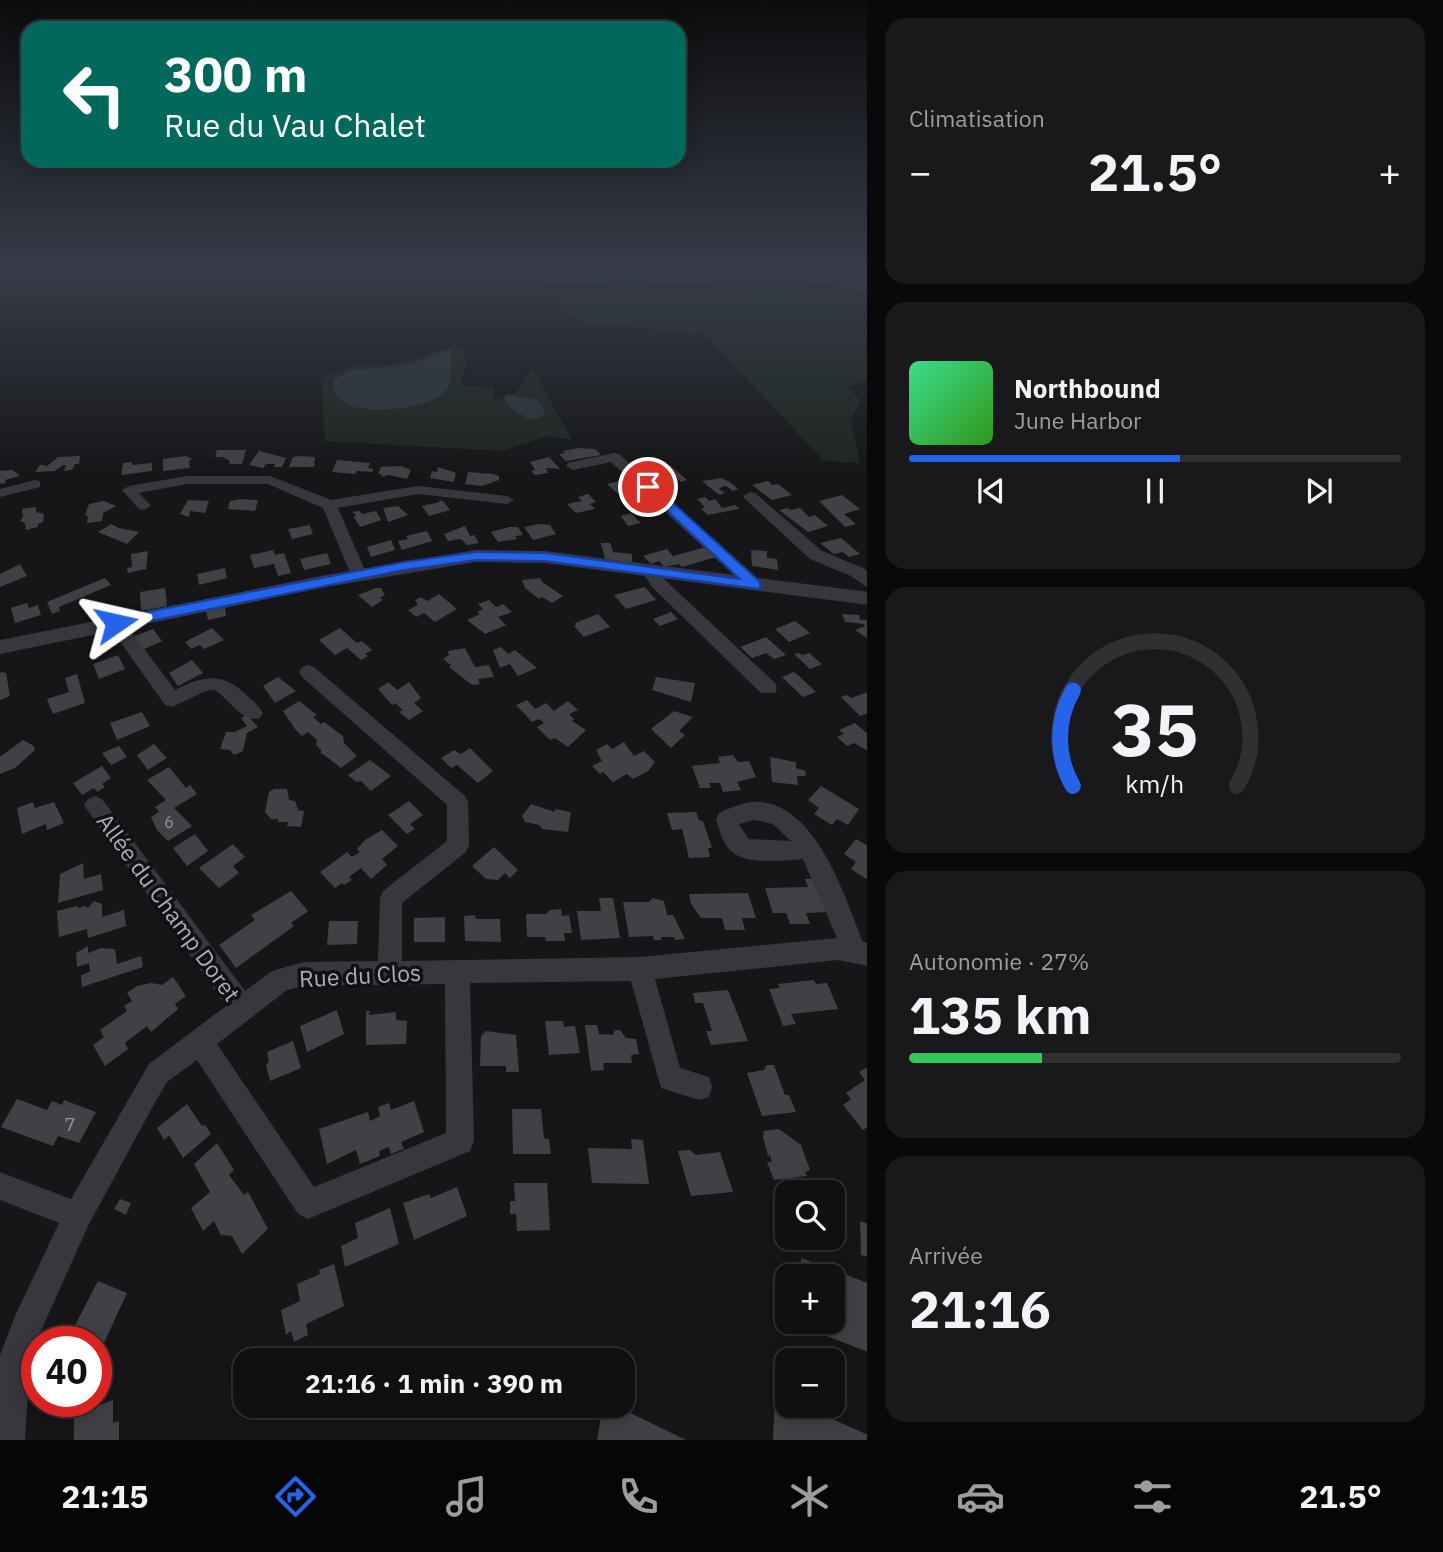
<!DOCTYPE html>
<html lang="fr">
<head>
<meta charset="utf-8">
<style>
  :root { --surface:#101012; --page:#19191b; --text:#f1f3f6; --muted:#9c9d9f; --line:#303032; --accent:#2563eb }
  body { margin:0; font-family:"IBM Plex Sans",sans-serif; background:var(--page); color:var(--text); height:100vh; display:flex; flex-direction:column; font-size:26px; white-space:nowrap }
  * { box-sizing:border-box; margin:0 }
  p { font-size:23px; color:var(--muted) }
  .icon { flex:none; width:38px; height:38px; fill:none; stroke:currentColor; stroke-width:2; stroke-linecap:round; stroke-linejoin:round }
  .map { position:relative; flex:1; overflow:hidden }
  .sheet { display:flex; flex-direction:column; gap:18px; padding:18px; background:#09090a; width:576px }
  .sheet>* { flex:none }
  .top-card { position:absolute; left:21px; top:21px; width:665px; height:147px; border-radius:21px; box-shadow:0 4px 18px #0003,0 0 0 2px var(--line); background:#00695c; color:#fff; overflow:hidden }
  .controls { position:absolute; left:775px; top:1180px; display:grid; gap:14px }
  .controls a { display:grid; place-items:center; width:70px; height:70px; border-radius:14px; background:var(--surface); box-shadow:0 4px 18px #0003,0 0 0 2px var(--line); font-size:35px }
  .speed { position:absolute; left:21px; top:1326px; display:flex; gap:14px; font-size:35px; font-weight:700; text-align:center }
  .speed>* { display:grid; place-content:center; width:91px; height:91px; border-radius:50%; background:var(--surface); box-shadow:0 4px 18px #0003,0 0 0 2px var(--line); line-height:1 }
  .speed .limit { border:10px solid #d22; background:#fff; color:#111 }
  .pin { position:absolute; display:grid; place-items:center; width:60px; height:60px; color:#fff; margin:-30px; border:4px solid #fff; border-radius:50%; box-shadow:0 2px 7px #0007 }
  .me { position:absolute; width:77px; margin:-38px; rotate:79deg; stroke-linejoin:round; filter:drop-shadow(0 0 5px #0008) }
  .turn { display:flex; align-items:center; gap:24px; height:147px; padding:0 28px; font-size:32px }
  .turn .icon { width:91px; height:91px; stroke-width:2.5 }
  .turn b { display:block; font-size:49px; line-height:60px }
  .big { font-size:52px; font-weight:700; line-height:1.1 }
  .sheet .card { flex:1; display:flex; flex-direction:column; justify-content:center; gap:10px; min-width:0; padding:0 24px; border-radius:21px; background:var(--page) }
  .sheet .dial { align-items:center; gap:0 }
  .dial svg { height:182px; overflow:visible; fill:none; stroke:var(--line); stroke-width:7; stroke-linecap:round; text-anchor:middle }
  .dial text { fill:var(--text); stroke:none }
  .song { display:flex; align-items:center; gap:21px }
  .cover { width:84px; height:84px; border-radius:10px; background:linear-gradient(135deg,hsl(150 70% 55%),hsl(110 70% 35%)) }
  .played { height:7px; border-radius:4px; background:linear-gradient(90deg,var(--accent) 55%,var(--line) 55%) }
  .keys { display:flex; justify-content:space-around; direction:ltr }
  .heat { display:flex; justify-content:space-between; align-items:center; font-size:38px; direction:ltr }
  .charge { height:10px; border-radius:5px; background:linear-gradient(90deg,#34c759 27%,var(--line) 0) }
  .trip { position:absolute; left:233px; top:1348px; width:402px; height:70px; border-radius:21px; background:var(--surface); box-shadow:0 4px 18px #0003,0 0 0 2px var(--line); font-weight:700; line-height:70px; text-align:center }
  .dock { display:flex; height:112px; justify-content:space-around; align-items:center; background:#060607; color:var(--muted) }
  .dock .icon { width:49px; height:49px }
  .dock .active { color:var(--accent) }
  .dock b { font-size:32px; color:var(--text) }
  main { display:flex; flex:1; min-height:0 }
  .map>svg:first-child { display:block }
  .green { fill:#1e261f }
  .water { fill:#2c353c }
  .building { fill:#404145 }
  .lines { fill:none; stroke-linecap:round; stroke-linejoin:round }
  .minor { fill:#37383d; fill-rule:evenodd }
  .tertiary { fill:#37383d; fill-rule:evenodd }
  .route { fill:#2563eb; stroke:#184099; stroke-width:2 }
  .labels { text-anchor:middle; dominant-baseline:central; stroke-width:7; stroke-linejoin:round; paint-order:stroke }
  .number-label { font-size:16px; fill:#8e929b }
  .near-number-label { font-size:19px; fill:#8e929b }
  .near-street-label { font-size:23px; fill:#a8adb8; stroke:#111113 }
</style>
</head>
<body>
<main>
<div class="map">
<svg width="868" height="1440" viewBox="0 0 868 1440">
  <rect width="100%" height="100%" fill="#161618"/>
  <path class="green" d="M766,288L803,289L867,297V300L860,304L867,329V381L847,387L860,400L851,421L860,463L824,461L704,334L587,322L562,313L560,291L670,294Z
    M463,346L467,366L460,382L463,386L494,387L493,401L515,394L532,368L572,440L548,436L503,451L325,441L321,379L357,363L382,365L414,360L436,350Z"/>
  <path class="water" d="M479,272H814L867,282V291C830,285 794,278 756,279C728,280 699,284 671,285C608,287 541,286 479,272Z
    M451,348C450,360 453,377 448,387C436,410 371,414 348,405C344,403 339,398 335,395L333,380L353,370L410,365Z
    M508,394L537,400L546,411L541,417L530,420L511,408L503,397Z"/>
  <path class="building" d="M579,448L595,449L601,455L566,461L559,454L565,453L563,451Z
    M217,450H246L242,464H229L230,461L222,457H215Z
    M259,451L286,458L282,467H274L275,464H266L263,468L249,465Z
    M80,456L79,464H75L72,470L64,471L66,465H63L55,471L35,472L40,465H45L46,467L58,457Z
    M186,456L192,459L189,461L190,468L163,471V459Z
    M301,456L315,457L314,467H289L293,457Z
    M549,457L560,469L546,468L548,473L535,475L531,471L535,470L530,462Z
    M337,460L370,463L368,468L374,469L372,472L357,471L355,474L332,472Z
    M132,462V465L152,463V471L121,475L123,463Z
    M401,466L411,470L407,479L389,475L381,477L382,474H378L381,467Z
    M668,466H671L687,480L681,482L674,476L657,482L649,476L657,473L654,470Z
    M438,467L456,473L454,482L430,478L432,471L437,472Z
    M13,470L20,476L5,480L6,483L0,484V471Z
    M468,472L493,474L499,476V480L482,486L465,484Z
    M721,478L730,482L738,489L733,491L726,486L722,487L719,489L725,493L719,495L702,481Z
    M624,480L633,488L617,493L607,484Z
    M768,481L772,485L778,484L792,495L772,500L752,485Z
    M588,494L596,502L590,504L595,509L576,513L567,504L582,501L578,497Z
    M842,495L860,509L844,514L856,524L845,527L819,501Z
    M705,497L709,501L715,499L722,508L735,505L739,509L708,515L701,509L705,507L697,499Z
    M241,499L258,500L255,511L228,509L230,501Z
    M188,500L209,501L205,513L190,511L189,517L180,514Z
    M438,500L443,501L450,510L429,516L422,506L440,502Z
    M104,501L116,506L103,513L102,521L87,523L88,516L85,515L89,504Z
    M398,506L408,515L388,522L383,508Z
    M36,507V512L44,514L43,522L38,524V527L26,530L25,523L20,521L23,517L22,509Z
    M788,508L790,510L800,508L809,517L815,515L828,526L808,532L779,510Z
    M360,511L362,514L376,511L381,520L360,527L354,517L356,514L351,512Z
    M631,513L641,523L628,526L621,516Z
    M111,524L119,528L139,532L127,544L98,532Z
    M539,524L550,525L556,534L533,540L524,527Z
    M310,525L313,534L292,539L288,529Z
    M465,526L470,536L474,535L479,543L467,545L461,539L448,541L444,534Z
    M509,527H518L523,535L515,536L517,539L498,542L491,532Z
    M427,531L432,541L402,550L398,541L408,539L406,536Z
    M841,538L860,554L849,557L843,552L834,554L820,543Z
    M391,540L395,550L371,557L367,547Z
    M601,543H610L613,552L632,554V563L605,559Z
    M706,547L716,557L682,567L679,564L665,567L659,561L651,564L643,556L667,549L673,556Z
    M273,550L275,555L284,553L291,573L278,576L274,564L254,568L250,555Z
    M751,550L767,551V558L777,559L778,570L752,566Z
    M148,551L146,569L128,573L127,568L132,567L131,554Z
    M327,553L331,564L304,570L300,559Z
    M20,564L27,576L0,587V574Z
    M225,568L227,578L199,585L197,574Z
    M105,578L111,585L59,607L60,611L52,614L47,602Z
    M540,578L542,582L563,596L552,603L542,597L539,599L525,588L522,580Z
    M645,587L656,600L626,609L614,595Z
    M165,588L167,606L141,611L140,592Z
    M376,588H381L385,595L380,598L383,600L372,607L358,595Z
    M439,594L457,609L435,622L424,613L416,617L408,610L418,605L415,600L421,597L427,601Z
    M489,600L496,607L503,604L512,612L498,617L506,625L485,634L467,620L480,614L477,612L483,609L478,604Z
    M27,603L29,608L38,605L41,615L15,623L11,608Z
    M225,607L226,616L208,620L206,611Z
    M671,612L678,619L660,626L653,619Z
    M598,614L610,627L584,637L574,626L576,625L575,623Z
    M842,614L859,615L860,620H868V639L855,630L865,626L864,624L845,622Z
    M795,621L810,633L789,642L775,629Z
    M212,628L224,640L204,649L200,645L191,649L185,642Z
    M340,628L357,643L362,641L372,650L365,654L368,656L361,660L347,648L335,655L319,640Z
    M153,629L162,641L140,651L132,637Z
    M766,637L786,655L774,659L766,653L752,658L740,647Z
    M501,647L508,654L515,650L537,668L518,676L510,664L500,668L493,650Z
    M465,648L475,667L489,665L494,677L478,679L480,684L472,685L449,667L451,665L443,659L449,655L448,651Z
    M799,653L802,655L809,653L822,664L810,669L794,654Z
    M118,655L125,669L99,679L93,664Z
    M192,660L203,673L178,686L169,673Z
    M3,672L6,673L10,696L0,700V673Z
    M794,672L799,676L816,692L803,697L782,677Z
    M77,674L85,703L53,714L47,699L69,692L65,678Z
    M278,677L296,691L275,703L263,686Z
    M656,677L695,683L691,702L652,690Z
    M388,682L397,690L409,682L421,698L414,703L423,711L409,720L399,712L403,710L395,703L392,705L378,689Z
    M868,692V713L860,716L841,697L847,695L851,698Z
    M527,700L535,709L546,703L554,711L568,701L578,710L569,714L574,719L572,721L586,730L568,747L555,738L550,740L537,727L544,723L539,719L532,722L516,705Z
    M299,701L317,715L313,717L321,724L324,722L343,736L344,743L357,756L341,768L320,752L322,751L316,745L317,740L308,732L302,736L295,729L283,711Z
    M674,711L693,717L679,731L685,735L671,748L651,729Z
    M142,712L150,726L117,740L110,723Z
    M247,715L258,727L247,733L243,751L234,755L230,750L220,749L226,732H235L247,726L241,718Z
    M855,723L868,734V751L854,743L847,746L837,737L844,734L839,730Z
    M23,740L34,746L35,750L15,768L0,774V757Z
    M624,742L634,756L644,751L655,762L648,771L633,779L627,774L613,782L603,772L600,774L592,766L602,761L596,750L607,744L612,749Z
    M154,744L167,758L148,770L137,755Z
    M119,746L127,757L111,765L102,753Z
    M470,748L493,771L478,783L457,765L451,768L441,758L454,750L461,754Z
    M733,755L738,762L749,761L756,777L737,782L741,790L723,792L720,783H709L711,788H700L692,766L720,763L718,757Z
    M770,757L796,762V768L806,771L805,776H797L798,785L772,782Z
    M370,760L391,776L371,791L361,781L356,782L348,775Z
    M102,766L111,778L102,784L105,787L97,792L94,788L82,795L73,783Z
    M169,767L186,788L190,785L197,794L174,808L192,826L168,841L157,830L151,817L159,812L155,807L166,800L147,780Z
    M821,786L859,809L848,825L837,819L832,825L814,814L819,808L808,800Z
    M274,789H287L289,800L295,801L298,810L304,811L301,827L287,826L288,822H278V819H271L265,812L269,792Z
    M409,801L423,815L410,824L415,829L407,834L388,815Z
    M33,802L35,808L54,802L64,823L47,830L46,824L22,834L17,808Z
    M531,804L555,812V809L571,812L568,832L542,829L539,825L525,822L522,816Z
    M696,812L699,820L703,821L712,848H708L710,857L689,858L682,829L672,830L667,813Z
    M382,830L398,846L382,859L387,865L371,879L361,868L349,877L352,880L344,885L342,883L335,888L320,872L347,852L352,857L360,852L357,849L365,840Z
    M195,834L208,851L187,866L173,848Z
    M856,839L868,846V880L851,869L856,862L844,854Z
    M233,844L245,857L233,866L239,873L219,888L199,868Z
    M494,847L518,870L510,878L505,873L498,880L486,879L472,866Z
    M83,863L84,879L101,874L103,890L58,903L60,874Z
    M805,879H815L828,912L806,913L810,924H790L786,913H773L765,888L808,887Z
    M291,891L308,911L291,923L294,926L236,968L219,945L255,920L251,915Z
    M748,893L756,918H742L745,930H725L722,918H701L691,904L689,894Z
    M599,898H613L620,938L581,940L577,911H601Z
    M653,898L664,901L667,915H673L685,939L675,940L674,937H661V940H654L653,936L629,937L623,902H649Z
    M94,901L102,904V917L124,910L126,926L88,938L87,929L59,937L57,911L77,906L78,908L85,906L88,908Z
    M561,909L562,916L569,915L572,933H564L565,941H546L545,937H527L526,914H546L550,910Z
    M475,915L476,919H500L501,942L465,941L464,916Z
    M445,917V942H414V918Z
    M329,921H358L357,944L327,945Z
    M88,946V953L101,948L115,949L117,964L141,956L143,967L82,987L81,975L90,972L89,963L77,967L76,953Z
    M173,977L186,996L175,1004L178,1009L151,1032L147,1026L125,1043L128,1049L105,1066L93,1045L104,1037L100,1030L127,1011L124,1006L132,1001L127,993L137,986L151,983L162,985Z
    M814,980L816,984L827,983L838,1009L791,1014L796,1024L783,1026L769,989L780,988L778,984Z
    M728,990L748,1041L711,1045L706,1031H712L703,1003H695L693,993Z
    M337,1010L344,1034L307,1052L300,1026Z
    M366,1011H370L369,1015L396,1012V1020L407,1021L406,1044L366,1045Z
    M545,1021H563L564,1027L575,1026L580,1053L549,1055Z
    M585,1025H597L599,1034L613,1035L615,1030H620L626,1038L636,1039L639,1054L631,1055L632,1063H603L604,1070L591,1071Z
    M486,1031L516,1035L519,1072H506V1066H480L481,1036Z
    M293,1041L301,1068L270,1081L266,1065L269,1061L267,1052Z
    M767,1065H774L785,1095H789L796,1112L762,1116L747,1073L764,1070Z
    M868,1067V1127L863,1130L843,1105L851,1099L846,1093L865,1080L859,1072Z
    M17,1099L47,1110L52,1101L62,1105L64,1100L96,1112L79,1143L58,1136L53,1146L1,1127Z
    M414,1101L424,1132L401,1142L404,1149L391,1154L389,1147L379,1151L380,1156L360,1164L356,1150L327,1164L319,1129L368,1112L370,1121L380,1116L378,1107L389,1103L391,1110Z
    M187,1104L202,1126L205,1125L211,1134L183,1158L169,1135L164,1140L157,1128Z
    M512,1109H541L544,1138L549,1139L551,1154H513Z
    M779,1129L801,1145L810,1170L805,1172L807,1176L774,1180L767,1162H772L770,1155L768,1156L763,1137L764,1131Z
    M631,1139L643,1140L649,1184L592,1183L588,1148L632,1149Z
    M217,1143L234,1170L229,1175L244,1195L248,1192L268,1229L242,1254L232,1236L221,1235L214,1221L203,1231L191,1208L210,1192L194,1164Z
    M690,1150L696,1155L720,1152L733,1192L691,1196L678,1151Z
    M514,1183H547L550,1230L517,1231L516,1214H510V1201H515Z
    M457,1187L467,1216L414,1240L403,1203L429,1194L431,1198Z
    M120,1199L131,1203L126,1215L114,1209Z
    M390,1208L399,1244L345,1267L341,1246L358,1238L355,1223Z
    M860,1221L868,1224V1257L861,1255Z
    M801,1258L868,1283V1352L798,1325V1321H833V1276H800Z
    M334,1264L344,1306L306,1324L308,1335L294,1342L291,1331L286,1335L281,1310L300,1301L297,1284L320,1274L319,1270Z
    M98,1281L127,1293L103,1345L71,1333Z
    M775,1394L788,1399V1405H801L868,1435V1440H773Z
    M113,1400V1423L119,1421V1440H74V1415Z
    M603,1405H614L686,1440H597Z"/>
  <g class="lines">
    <path class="minor" d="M614,453L619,454L762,582L764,586L762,590H750L611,462L573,470L566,466L568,463Z
      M187,476H270L331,500L418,486L507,496L514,500L507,504L418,494L338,508L367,575L359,580L351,575L323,508L268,484H187L139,493L151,506L144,510L139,509L122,490L129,486Z
      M35,480L40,481V487L0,497V489Z
      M750,492L755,493L822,551L863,568L868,573V588L851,576L810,559L745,499L743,496Z
      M650,567L656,568L665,580L775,683L777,688L775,693H761L653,588L642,572Z
      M116,617L122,619L175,690C200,677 221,671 243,692C250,698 258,705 263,713L260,718C243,724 229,699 215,690L206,691L172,707L165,705L107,623Z
      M308,665L314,667L465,796L468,802L469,845L466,852L402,903V961L640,957L837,938L803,859C787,861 748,864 735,854C723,846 720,832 716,819L719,813C732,807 747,800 762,802C818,809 845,897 863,942L868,943V966L838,960L655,979L680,1068L709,1077L712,1087L709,1097L699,1100L661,1088L631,981L470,983L474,1141L470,1151L308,1219L298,1214L197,1060L167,1082L153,1106L88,1226L41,1331L30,1362L25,1440H0V1355L15,1316L59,1223L0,1200V1172L71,1199L149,1064L226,1006L88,811L84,805L88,799L95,796L102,799L245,991L272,971L304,962L378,961L380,898L383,891L447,841V805L302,677L299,672L302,667ZM754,820L773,824L791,841L749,839L739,824ZM445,984L446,1133L314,1187L217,1044L287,990L304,986Z"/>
    <path class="tertiary" d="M476,550L545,551L868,592V605L545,563L476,562L326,587L0,654V640L326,575Z"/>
  </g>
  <linearGradient id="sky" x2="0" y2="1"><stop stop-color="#0c0c0d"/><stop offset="0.57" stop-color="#363c48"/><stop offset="1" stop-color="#363c48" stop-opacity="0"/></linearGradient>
  <rect width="868" height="474" fill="url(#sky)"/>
  <path class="route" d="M644,484H652L760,582V589L545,561L476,560L404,570L116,628L109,623L116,618L404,562L476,552L545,553L740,579L644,489Z"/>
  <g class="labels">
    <g class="number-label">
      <text x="169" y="822">6</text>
    </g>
    <g class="near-number-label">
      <text x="70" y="1124">7</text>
    </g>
    <g class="near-street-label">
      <text transform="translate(169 907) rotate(54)">Allée du Champ Doret</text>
      <text transform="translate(360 975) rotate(-3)">Rue du Clos</text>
    </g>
  </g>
</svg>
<div class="controls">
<a><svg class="icon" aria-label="search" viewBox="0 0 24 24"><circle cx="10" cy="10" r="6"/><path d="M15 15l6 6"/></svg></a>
<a>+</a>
<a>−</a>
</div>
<div class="speed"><div class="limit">40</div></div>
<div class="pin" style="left:648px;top:487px;background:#d93025"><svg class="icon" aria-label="arrive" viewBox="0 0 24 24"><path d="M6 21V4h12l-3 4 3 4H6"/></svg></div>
<svg class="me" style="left:116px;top:623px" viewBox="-20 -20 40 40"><path d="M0-17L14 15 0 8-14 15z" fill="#2563eb" stroke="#fff" stroke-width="4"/></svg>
<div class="trip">21:16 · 1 min · 390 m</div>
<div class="top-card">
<div class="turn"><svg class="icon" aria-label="left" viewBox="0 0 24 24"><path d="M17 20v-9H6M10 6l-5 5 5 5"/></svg><div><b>300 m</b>Rue du Vau Chalet</div></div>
</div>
</div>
<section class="sheet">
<div class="card"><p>Climatisation</p>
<div class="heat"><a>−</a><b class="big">21.5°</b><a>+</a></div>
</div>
<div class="card">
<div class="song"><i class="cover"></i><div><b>Northbound</b><p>June Harbor</p></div></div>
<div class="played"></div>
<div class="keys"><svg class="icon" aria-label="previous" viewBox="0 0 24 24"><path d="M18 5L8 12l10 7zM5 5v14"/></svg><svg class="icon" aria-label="pause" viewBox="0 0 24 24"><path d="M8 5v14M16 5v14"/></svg><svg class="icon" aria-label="next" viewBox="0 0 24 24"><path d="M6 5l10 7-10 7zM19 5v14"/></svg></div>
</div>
<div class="card dial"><svg viewBox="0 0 100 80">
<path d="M14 69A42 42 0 1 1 86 69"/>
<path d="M14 69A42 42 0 0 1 14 27" stroke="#2563eb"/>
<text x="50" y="56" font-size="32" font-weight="700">35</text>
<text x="50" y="72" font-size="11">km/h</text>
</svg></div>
<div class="card"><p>Autonomie · 27%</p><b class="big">135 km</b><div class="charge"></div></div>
<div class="card"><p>Arrivée</p><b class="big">21:16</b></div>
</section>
</main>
<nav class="dock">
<b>21:15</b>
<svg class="icon active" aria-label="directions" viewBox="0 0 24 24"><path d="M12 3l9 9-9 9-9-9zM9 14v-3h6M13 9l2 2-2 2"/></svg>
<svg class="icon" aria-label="music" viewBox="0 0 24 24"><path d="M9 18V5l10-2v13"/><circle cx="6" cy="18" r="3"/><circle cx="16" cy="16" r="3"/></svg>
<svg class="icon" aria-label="phone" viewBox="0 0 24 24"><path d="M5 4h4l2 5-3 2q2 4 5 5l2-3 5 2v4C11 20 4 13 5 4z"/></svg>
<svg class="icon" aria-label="climate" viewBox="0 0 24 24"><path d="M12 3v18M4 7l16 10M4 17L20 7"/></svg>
<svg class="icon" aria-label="car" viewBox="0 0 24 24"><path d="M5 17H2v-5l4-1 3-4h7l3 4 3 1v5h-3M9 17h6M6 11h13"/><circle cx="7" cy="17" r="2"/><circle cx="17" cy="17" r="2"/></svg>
<svg class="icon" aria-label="filters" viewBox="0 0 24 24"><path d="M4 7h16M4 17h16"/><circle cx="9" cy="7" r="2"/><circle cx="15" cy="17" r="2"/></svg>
<b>21.5°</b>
</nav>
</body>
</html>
